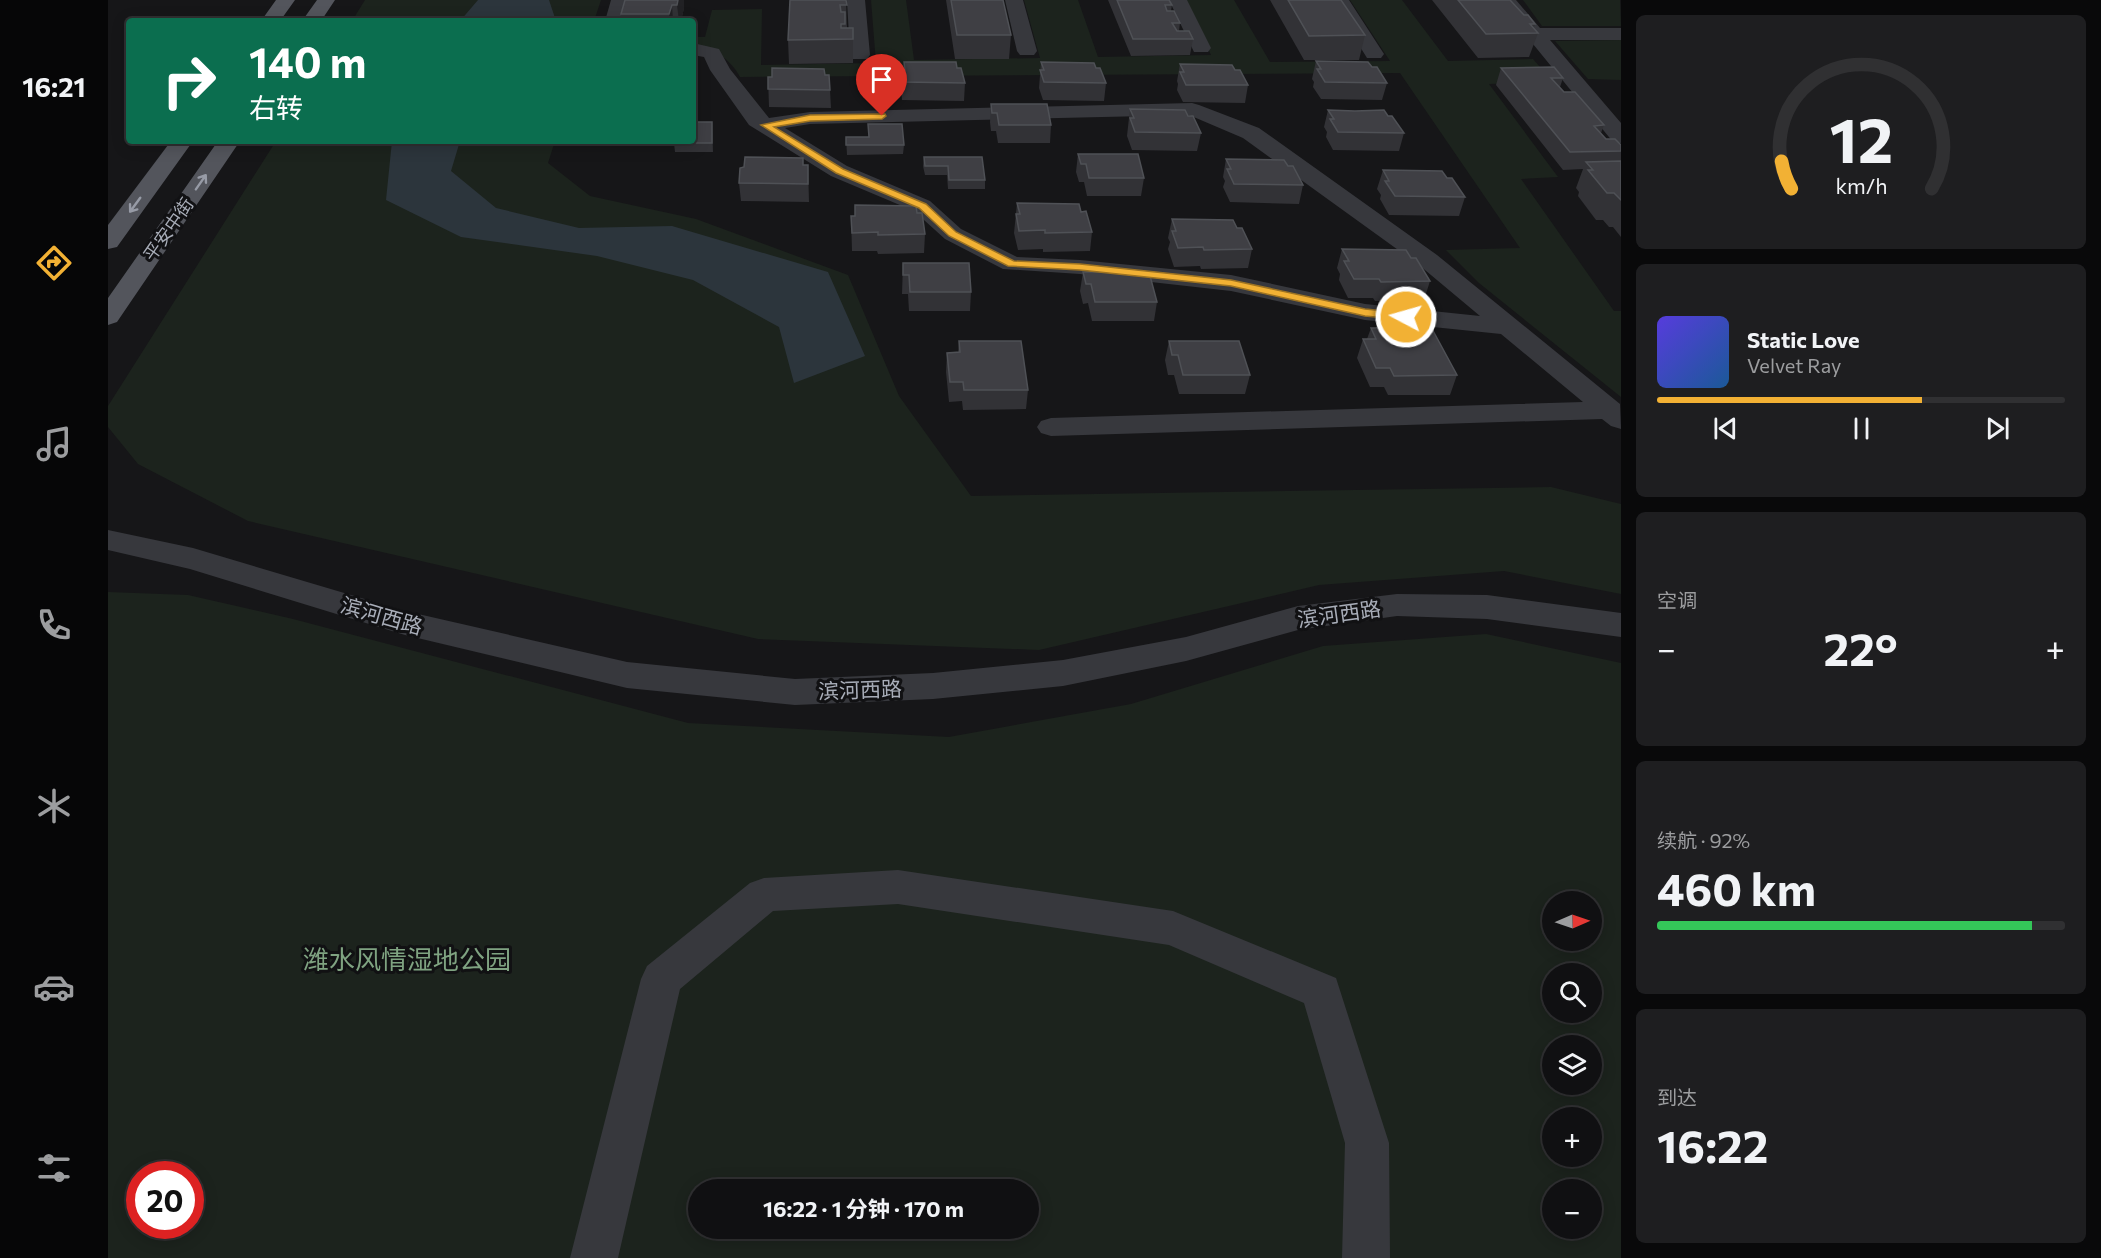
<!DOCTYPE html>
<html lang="zh">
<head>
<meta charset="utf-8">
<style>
  :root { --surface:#101012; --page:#1e1e20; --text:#f1f3f6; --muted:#9c9d9f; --line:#303032; --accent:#f2b134 }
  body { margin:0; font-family:Commissioner,"Noto Sans SC",sans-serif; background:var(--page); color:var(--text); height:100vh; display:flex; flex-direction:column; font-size:22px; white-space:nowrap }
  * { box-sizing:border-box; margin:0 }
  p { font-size:20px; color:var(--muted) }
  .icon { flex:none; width:33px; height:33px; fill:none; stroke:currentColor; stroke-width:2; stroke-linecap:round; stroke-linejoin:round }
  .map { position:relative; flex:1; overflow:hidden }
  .sheet { display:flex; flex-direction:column; gap:15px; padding:15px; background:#09090a; width:480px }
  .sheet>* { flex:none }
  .banner { position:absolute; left:18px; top:18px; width:570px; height:126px; border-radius:6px; box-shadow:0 3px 15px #0003,0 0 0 2px var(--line); background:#0b6e4f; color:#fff; overflow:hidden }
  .needle { width:39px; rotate:88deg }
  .buttons { position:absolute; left:1434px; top:891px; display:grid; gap:12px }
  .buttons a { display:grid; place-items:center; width:60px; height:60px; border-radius:50%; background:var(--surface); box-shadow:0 3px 15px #0003,0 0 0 2px var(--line); font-size:30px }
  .speed { position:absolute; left:18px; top:1161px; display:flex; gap:12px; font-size:30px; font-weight:700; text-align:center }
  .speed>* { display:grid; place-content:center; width:78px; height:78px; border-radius:50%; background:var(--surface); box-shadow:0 3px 15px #0003,0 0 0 2px var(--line); line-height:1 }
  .speed .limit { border:9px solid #d22; background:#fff; color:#111 }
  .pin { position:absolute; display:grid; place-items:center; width:51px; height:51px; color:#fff; margin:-62px -26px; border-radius:50% 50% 50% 0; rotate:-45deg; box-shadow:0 0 6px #0007 }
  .pin .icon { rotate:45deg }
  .me { position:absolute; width:66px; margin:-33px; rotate:276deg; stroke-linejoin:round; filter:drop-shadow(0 0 4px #0008) }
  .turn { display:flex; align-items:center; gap:21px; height:126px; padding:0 24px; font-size:27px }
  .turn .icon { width:78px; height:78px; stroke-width:2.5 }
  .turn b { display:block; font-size:42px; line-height:51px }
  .big { font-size:45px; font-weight:700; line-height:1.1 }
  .sheet .card { flex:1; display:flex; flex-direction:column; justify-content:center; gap:9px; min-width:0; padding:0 21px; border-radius:9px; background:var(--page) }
  .sheet .dial { align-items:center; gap:0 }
  .dial svg { height:156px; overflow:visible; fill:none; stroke:var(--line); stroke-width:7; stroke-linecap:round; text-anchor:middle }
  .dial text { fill:var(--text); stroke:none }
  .song { display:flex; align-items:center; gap:18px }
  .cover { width:72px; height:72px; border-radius:9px; background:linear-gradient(135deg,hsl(250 70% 55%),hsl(210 70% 35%)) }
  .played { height:6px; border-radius:3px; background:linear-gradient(90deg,var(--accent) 65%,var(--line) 65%) }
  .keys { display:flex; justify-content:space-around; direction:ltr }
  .heat { display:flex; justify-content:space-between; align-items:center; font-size:33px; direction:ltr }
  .charge { height:9px; border-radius:4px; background:linear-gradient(90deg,#34c759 92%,var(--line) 0) }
  .trip { position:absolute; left:580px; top:1179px; width:351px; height:60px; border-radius:30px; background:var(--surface); box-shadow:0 3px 15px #0003,0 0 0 2px var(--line); font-weight:700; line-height:60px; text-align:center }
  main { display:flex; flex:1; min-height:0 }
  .dock { display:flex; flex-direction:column; width:108px; justify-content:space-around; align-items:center; background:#060607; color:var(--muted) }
  .dock .icon { width:42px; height:42px }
  .dock .on { color:var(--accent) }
  .dock b { font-size:27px; color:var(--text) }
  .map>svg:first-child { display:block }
  .green { fill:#1c231d; fill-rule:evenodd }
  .water { fill:#2c353c }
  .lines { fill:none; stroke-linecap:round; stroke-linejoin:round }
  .minor { fill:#37383d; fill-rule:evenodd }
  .major { fill:#53555c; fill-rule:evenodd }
  .wall { fill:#323236 }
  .shaded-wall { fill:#212124 }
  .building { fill:#3f3f44; stroke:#4f5156; stroke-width:1.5 }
  .oneway { stroke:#979ba6 }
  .route { fill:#f2b134; stroke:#9d7322; stroke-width:1.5 }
  .labels { text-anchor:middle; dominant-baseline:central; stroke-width:6; stroke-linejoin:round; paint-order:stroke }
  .far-street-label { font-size:18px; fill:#a8adb8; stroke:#111113 }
  .street-label { font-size:21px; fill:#a8adb8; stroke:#111113 }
  .near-park-label { font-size:26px; fill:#7fa381; stroke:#111113 }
</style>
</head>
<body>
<main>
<nav class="dock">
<b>16:21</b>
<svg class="icon on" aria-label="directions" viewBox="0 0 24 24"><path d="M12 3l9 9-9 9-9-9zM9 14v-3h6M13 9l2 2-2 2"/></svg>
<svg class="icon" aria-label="music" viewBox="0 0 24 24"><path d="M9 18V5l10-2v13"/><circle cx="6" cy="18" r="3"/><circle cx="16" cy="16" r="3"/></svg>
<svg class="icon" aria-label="phone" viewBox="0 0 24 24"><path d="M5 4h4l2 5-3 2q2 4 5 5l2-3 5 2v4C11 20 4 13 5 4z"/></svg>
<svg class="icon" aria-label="climate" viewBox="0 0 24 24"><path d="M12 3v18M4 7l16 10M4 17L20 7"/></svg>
<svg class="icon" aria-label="car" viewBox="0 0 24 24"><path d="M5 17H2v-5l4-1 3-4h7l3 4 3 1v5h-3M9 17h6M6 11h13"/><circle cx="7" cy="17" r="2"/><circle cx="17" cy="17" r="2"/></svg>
<svg class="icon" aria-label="filters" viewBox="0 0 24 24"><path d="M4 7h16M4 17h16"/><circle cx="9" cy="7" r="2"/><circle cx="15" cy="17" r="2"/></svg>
</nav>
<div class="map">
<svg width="1513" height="1258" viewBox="0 0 1513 1258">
  <rect width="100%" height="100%" fill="#161618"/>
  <path class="green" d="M257,0H493L486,21H244Z
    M763,0H798L806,60L932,58L916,0H970L990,57L1103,55L1077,0H1126L1162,62L1282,61L1242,0H1294L1340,61L1425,59L1445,82L1381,84L1450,177L1413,179L1506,311H1513V397L1371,283L1338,250L1412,248L1292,73L632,77C624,61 603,45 585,44V37H597L604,10L654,9L653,65L768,63Z
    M1415,0H1512L1513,26H1434Z
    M1513,40V80L1480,79L1447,41Z
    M168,141H447L440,163L482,196L588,219L740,275L791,396L863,496L1443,487L1513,504V594L1396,571L1211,585L931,650L650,639L140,521L30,464L0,427V406Z
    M0,592L80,595L185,619L580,723L841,737L1023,704L1215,646L1378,634L1513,663V1258H0ZM1444,902H1484V940H1444ZM1444,974H1484V1012H1444ZM1444,1046H1484V1084H1444ZM1444,1118H1484V1156H1444ZM32,1174H82V1226H32ZM591,1190H921V1228H591ZM1444,1190H1484V1228H1444Z"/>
  <path class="water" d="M370,0H441L448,21H352Z
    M284,141H352L343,171L388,208L471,228L564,226L720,272L757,356L686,383L671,327L585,280L489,256L353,237L278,200Z"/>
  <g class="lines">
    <path class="minor" d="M503,0H521L515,21H497Z
      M739,0H757L762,55L759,59H745L742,55Z
      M897,0H915L929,51L926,55H912L909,51Z
      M1061,0H1079L1103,48L1100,52H1086Z
      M1223,0H1241L1276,54L1273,58H1259Z
      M1389,0H1408L1432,28H1513V40H1442L1513,123V143L1505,142Z
      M585,43L611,49L622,69L661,118L702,112L1084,103L1091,105L1151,128L1329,255L1512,404L1513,429L1503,426L1494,419L943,436L933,433L929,427L933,421L943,418L1475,402L1393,334L1257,320L1123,291L972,274L895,269L837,239L806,211L723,176L641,125L602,70L596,57L585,55ZM1081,115L1135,138L1311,265L1372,316L1257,304L1123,275L972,260L909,257L853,229L822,201L739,166L677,128L702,124Z
      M0,530L85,548L297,611L519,662L687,679L825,673L955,660L1078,637L1190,606L1289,594L1379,595L1513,613V637L1379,619L1289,616L1190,630L1078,661L955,686L825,699L687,705L519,688L297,635L82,569L0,550Z
      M790,870L1065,911L1228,978L1281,1143L1282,1258H1234L1237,1143L1196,1003L1061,945L790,904L665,911L572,989L510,1258H462L533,979L539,966L642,883L656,878Z"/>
    <path class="major" d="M168,0H187L172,21H153Z
      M209,0H227L213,21H194Z
      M63,141H85L9,247L0,249V225Z
      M110,141H132L9,322L0,325V298Z"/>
  </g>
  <path class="wall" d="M517,0H576V8L573,21H514L513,14Z
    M738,0L739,28H745V63L681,64L680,40Z
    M838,0H895L903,35L901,59H847Z
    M1000,0H1061L1064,5L1063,11L1072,23L1071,31L1085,39L1082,55L1023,56Z
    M1162,0H1233L1257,35L1251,60H1196Z
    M1324,0H1402L1416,15L1427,24L1426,28L1430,33L1421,57L1370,58Z
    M1208,61L1264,67L1279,83L1274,100L1213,99L1205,87L1206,82L1204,79Z
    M796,62L849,68L857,83L856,101L794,100L793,87V70H795Z
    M933,62L988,68L998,83L996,101L935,100L931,88Z
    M1072,64L1127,70L1140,85L1137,103L1075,102L1069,90L1070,84L1069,81Z
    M1393,68L1455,78L1452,87L1456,92L1496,125L1493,133L1498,139L1513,145V237L1505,227H1501L1495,220H1488L1470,196L1471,192L1468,188L1475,169L1455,170L1388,85Z
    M717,75L722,90L723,108L661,107L660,77Z
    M883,104L943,125L942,143H890L888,131H883L882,122Z
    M1022,109L1080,116L1093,133L1089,151L1024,150L1019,136Z
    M1220,110L1280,116L1296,133L1291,151L1225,150L1218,137L1219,132L1216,127Z
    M604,122L605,152H567L566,143Z
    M738,137H760L796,145L795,154L739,155Z
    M970,154L1036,178L1033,196H979L976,182H971L968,172Z
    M816,157L877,180V189H840L839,175H817L815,166Z
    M1118,159L1180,166L1195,185L1191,204L1122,202L1115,187L1117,181L1115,177Z
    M695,165H700L701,202L633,201L631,183Z
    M1275,170L1339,178L1357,197L1351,216L1281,215L1272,199L1273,195L1269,189Z
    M909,203L973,212L984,232L982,251L935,252V249L910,250L906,233Z
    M747,205L809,213L817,234L816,253L770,254L769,251H744L743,216H747Z
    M1064,219L1129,228L1144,249L1140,268L1093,269L1092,266L1066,267L1060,249L1062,242L1060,238Z
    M1234,249L1303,258L1322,281L1316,300L1267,301L1265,298H1240L1231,280L1232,274L1229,268Z
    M795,263L863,292L862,311H801L800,294H794Z
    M975,272L1049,302L1046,321H984L980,303L975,304L972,291Z
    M1263,328L1349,375L1342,395H1280L1276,387H1262L1249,358L1255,339H1259Z
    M851,341L920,390L918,409L855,410L854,401L841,402L838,372L839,353L850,352Z
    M1061,341L1142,375L1137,394H1071L1066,375H1060L1057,360Z"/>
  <path class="shaded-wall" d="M570,0H576V8L573,21H571L569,5Z
    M564,5L565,21H562L561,14Z"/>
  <path class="building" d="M517,0H570L569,5H564L561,14H513Z
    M682,0H738L739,5H732L733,12H737V24H733V28H745V39L680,40Z
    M843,0H895L903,35H849Z
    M1009,0H1061L1064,5H1057L1059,11H1066L1072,23H1064L1069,31H1081L1085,39H1025Z
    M1180,0H1233L1257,35L1201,36Z
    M1350,0H1402L1416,15H1420L1427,24H1422L1430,33L1378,34Z
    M1208,61L1260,62L1264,67H1269L1279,83L1217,82L1209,69H1213Z
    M796,62H848L849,68H853L857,83L795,82L793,70H797Z
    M933,62L986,63L988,68H992L998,83L936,82L932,70H936Z
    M1072,64L1124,65L1127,70H1132L1140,85H1078L1072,72H1076Z
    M1446,67L1455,78H1443L1456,92H1467L1496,125L1486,126L1498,139H1507L1513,145V151L1462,152L1393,68Z
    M664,68L716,69L717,75H721L722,90L660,89V77H664Z
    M883,104H939L943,125H891L889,113H884Z
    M1022,109L1077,110L1080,116H1085L1093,133L1027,132L1022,118H1026Z
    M1220,110L1247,111L1276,110L1280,116H1284L1296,133L1230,132L1222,119H1226Z
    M585,122H604V143H566V141H585Z
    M760,124H794L796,145H738V137H761Z
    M970,154H1030L1036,178H981L978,164H973Z
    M637,157L695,158V165H700V184L631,183L632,168L636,167Z
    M816,157H874L877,180H841L840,166H817Z
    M1118,159L1176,160L1180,166H1185L1195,185L1126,184L1119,169H1123Z
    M1513,161V200L1506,193H1499L1480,170H1485L1478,162Z
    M1275,170L1334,171L1339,178H1344L1357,197L1287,196L1277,181H1281Z
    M909,203L971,204L973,212L978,211L984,232L937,233V230L911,231L908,214H912Z
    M747,205L808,206L809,213H814L817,234L770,235V232L744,233L743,216H747Z
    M1064,219L1125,220L1129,228H1134L1144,249L1096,250L1095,247L1070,248L1064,231H1068Z
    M1234,249L1298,250L1303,258H1308L1322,281L1273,282L1271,279H1246L1236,261H1241Z
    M795,263H861L863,292H802L801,275H795Z
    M975,272H1041L1049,302H987L983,284H978Z
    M1323,327L1349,375L1286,376L1282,368H1268L1255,339H1268L1263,328Z
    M851,341H913L920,390H856L855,382H842L839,353L852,352Z
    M1061,341H1131L1142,375H1075L1070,355H1064Z"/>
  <defs><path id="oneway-shaft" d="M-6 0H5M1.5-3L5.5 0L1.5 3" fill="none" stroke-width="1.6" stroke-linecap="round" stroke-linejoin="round" transform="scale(1.5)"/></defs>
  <g class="oneway">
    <use href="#oneway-shaft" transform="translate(93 182) rotate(-55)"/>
    <use href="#oneway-shaft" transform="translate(27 205) rotate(126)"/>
  </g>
  <path class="route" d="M777,114L778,116L774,119L702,121L666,127L735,169L818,204L848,232L906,261L972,264L1123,280L1257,309L1298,313L1304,317L1298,320L1257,316L1123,286L972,270L900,266L841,236L811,208L728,173L653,125L702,115Z"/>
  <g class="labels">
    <g class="far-street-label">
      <text transform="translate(60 229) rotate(-55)">平安中街</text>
    </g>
    <g class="street-label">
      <text transform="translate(1231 613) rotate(-8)">滨河西路</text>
      <text transform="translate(274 615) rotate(16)">滨河西路</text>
      <text transform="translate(752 689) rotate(-2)">滨河西路</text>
    </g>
    <g class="near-park-label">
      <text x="299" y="958">潍水风情湿地公园</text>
    </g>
  </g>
</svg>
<div class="buttons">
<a><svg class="needle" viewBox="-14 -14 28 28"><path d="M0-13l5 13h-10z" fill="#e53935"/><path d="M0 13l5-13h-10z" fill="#9c9d9f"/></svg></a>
<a><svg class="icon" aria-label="search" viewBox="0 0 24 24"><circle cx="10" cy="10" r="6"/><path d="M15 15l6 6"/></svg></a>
<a><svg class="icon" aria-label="layers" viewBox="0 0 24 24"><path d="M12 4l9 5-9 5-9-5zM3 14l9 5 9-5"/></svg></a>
<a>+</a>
<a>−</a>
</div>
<div class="speed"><div class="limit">20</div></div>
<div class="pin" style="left:774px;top:116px;background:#d93025"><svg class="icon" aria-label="arrive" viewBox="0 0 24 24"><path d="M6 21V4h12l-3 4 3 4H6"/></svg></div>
<svg class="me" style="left:1298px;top:317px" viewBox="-20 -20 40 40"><circle r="17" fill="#f2b134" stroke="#fff" stroke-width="3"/><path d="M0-11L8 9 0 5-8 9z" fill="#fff"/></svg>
<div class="trip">16:22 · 1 分钟 · 170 m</div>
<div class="banner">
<div class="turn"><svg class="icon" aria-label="right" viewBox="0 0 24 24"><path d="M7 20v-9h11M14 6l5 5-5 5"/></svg><div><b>140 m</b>右转</div></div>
</div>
</div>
<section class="sheet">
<div class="card dial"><svg viewBox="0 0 100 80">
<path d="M14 69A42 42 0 1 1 86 69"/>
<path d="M14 69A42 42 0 0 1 9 55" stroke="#f2b134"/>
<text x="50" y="56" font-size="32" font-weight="700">12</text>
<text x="50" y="72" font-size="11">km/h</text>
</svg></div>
<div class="card">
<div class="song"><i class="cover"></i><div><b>Static Love</b><p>Velvet Ray</p></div></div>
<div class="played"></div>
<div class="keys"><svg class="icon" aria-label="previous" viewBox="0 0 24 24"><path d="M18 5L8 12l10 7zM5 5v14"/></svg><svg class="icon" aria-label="pause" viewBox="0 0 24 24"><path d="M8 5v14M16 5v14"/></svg><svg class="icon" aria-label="next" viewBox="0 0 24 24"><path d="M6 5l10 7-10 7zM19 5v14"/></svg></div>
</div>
<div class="card"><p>空调</p>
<div class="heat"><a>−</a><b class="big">22°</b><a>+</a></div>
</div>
<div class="card"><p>续航 · 92%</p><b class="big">460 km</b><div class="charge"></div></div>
<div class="card"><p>到达</p><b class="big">16:22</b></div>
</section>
</main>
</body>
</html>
